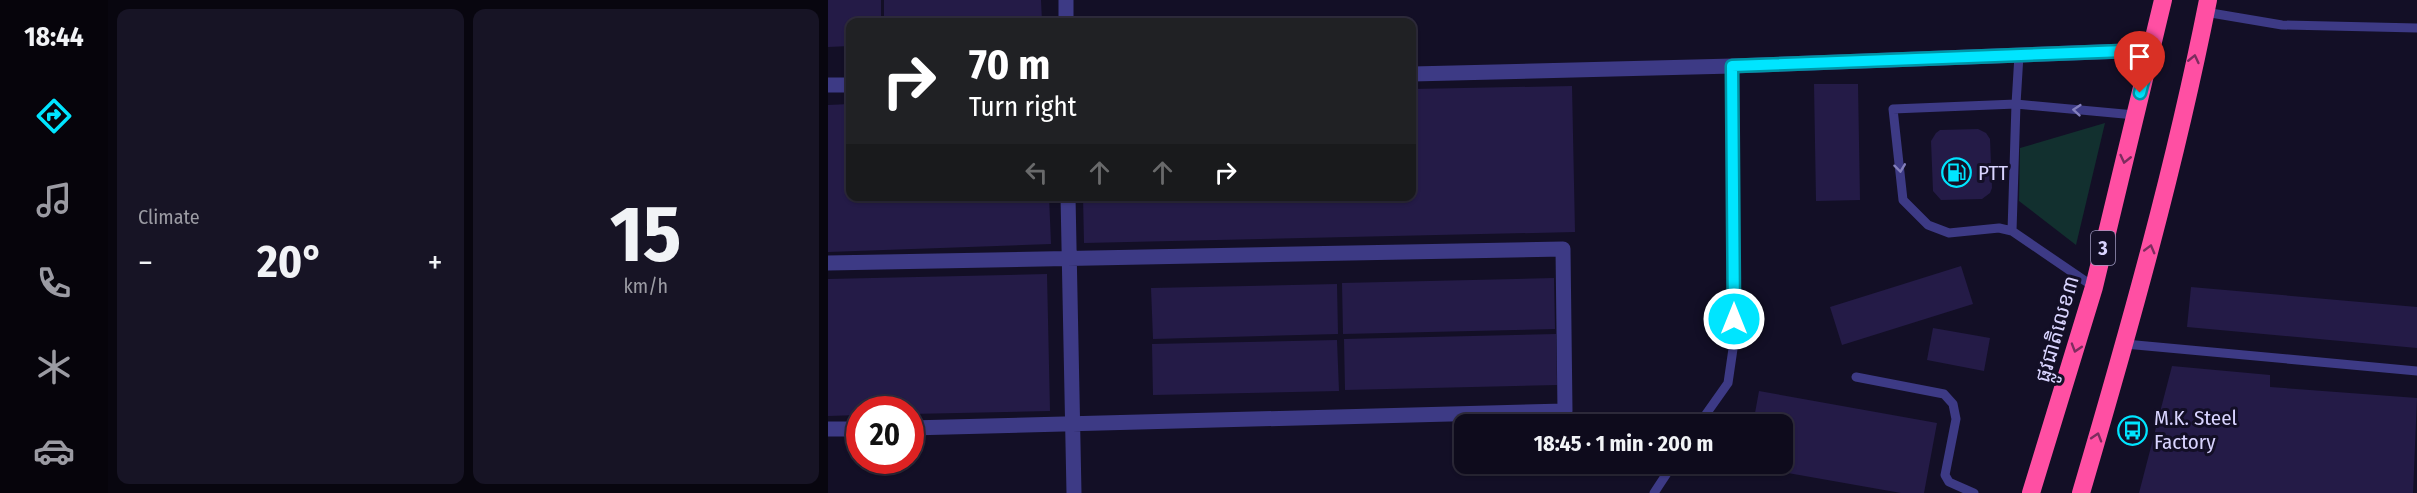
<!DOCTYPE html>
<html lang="en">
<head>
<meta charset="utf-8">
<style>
  :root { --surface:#0e0b1c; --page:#171425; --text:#f1f3f6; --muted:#9b9ba3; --line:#2e2b3b; --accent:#00e5ff }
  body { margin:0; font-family:"Fira Sans Condensed","Noto Sans Khmer",sans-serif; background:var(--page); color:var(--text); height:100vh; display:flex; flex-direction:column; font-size:22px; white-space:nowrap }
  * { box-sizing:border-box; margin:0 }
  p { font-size:20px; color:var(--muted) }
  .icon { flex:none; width:33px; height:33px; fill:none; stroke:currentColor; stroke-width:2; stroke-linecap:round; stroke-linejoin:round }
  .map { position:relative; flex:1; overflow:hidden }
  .details { display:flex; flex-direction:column; gap:9px; padding:9px; background:#08060f; width:720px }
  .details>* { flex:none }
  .top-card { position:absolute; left:18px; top:18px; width:570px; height:183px; border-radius:12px; box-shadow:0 2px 4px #0004,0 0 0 2px var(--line); background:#202124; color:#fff; overflow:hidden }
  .speed { position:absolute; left:18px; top:396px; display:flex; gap:12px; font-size:30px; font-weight:700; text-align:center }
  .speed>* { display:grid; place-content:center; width:78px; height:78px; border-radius:50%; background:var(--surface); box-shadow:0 2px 4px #0004,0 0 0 2px var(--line); line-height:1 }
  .speed .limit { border:9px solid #d22; background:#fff; color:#111 }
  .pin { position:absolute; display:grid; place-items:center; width:51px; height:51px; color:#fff; margin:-62px -26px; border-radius:50% 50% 50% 0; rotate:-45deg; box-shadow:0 0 6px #0007 }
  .pin .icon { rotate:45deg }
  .me { position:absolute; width:66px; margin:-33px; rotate:0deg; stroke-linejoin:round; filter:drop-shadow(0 0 4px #0008) }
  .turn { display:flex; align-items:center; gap:21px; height:126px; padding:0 24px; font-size:27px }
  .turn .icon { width:78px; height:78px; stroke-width:2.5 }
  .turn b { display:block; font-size:42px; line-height:51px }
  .lanes { display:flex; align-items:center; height:57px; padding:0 24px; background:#0003; justify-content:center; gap:30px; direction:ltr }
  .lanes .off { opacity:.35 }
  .big { font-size:45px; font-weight:700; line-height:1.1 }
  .details .widget { flex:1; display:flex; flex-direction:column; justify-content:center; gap:9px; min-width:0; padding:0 21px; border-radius:12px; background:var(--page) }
  .details .dial { align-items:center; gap:0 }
  .dial b { font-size:78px; line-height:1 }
  .heat { display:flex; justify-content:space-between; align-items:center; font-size:33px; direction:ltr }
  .details .tiles { flex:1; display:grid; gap:9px; grid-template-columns:repeat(2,1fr) }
  .trip { position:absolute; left:626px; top:414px; width:339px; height:60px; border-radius:12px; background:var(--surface); box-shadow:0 2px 4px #0004,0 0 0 2px var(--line); font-weight:700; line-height:60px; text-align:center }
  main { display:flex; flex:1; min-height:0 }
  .dock { display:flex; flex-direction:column; width:108px; justify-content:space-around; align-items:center; background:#06040b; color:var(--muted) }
  .dock .icon { width:42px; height:42px }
  .dock .current { color:var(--accent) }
  .dock b { font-size:27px; color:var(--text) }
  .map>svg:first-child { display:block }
  .green { fill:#12302f }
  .building { fill:#241b47 }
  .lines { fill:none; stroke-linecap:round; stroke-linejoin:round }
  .lane { stroke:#3d3a85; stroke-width:9 }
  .street { stroke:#3d3a85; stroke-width:15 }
  .highway { stroke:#ff4fa3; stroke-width:18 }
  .oneway { stroke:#7d2c5e }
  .oneway2 { stroke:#837fbc }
  .route-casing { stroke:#0095a6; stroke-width:15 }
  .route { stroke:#00e5ff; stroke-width:10 }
  .labels { text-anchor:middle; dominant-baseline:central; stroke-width:6; stroke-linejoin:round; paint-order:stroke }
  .shield { fill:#130f26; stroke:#9e99be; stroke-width:1.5 }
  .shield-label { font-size:20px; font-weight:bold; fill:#d9d4ff }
  .poi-label { font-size:21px; fill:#d9d4ff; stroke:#130f26; text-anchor:start }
  .street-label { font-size:21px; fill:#d9d4ff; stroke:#130f26 }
</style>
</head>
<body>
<main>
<nav class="dock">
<b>18:44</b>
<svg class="icon current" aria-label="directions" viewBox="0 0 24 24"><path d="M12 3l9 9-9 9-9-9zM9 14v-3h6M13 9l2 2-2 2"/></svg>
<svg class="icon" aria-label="music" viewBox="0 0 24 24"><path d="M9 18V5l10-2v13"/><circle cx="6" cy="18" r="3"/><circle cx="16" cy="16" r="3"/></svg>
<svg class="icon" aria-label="phone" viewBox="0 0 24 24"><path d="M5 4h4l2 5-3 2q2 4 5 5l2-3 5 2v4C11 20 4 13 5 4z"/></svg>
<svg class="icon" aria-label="climate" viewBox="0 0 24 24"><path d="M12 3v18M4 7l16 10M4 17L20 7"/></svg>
<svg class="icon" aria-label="car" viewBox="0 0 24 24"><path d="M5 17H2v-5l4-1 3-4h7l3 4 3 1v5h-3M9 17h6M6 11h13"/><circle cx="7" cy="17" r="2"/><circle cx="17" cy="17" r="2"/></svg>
</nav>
<section class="details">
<div class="tiles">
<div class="widget"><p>Climate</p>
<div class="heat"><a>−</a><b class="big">20°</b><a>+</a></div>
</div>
<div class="widget dial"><b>15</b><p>km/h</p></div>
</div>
</section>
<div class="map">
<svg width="1589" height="493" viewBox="0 0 1589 493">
  <rect width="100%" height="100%" fill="#130f26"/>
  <path class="green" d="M1277,123L1248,245L1191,201L1192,148Z"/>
  <path class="building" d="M0,0H53V22H22V46L0,47Z
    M56,0H213L214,22H56Z
    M986,84H1030L1032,200L988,201Z
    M744,86L747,232L256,243L255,196H584V89Z
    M22,104V196H221L223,244L0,252V105Z
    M1150,129L1158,133L1162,139L1164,188L1162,193L1154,199L1113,200L1105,191L1103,141L1108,133L1112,130Z
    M1133,266L1145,304L1014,345L1002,307Z
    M219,274L222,411L82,414V410H32V415L0,416V279Z
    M726,278L727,329L515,334L514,283Z
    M509,284L510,334L325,339L323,288Z
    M1363,287L1589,307V348L1359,327Z
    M1105,328L1162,338L1156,371L1099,360Z
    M728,334L729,385L517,390L516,339Z
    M509,340L511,391L325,395L324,344Z
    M1344,366L1442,375V387L1589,398L1585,493H1311Z
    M931,391L1109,423L1096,493H1073L915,465L954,464V424H925Z"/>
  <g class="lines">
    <path class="lane" d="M1377,12L1454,25L1589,28
      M1184,231L1188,104L1191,55
      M1266,287L1184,231L1171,228L1121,233L1100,225L1075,200L1065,109L1188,104L1307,115
      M1297,344L1589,371
      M1028,377L1116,394L1125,404L1128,419L1117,475L1121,482L1146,493
      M871,424L900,383L906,342L905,66
      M826,493L845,464"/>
    <path class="street" d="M238,0V22
      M584,74L905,66L1323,50
      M0,85H22
      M240,196L246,493
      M0,263L735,249L737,411L82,428
      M0,429H32"/>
    <path class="highway" d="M1203,493L1266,287L1335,0
      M1253,493C1301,330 1347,167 1380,0"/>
  </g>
  <defs><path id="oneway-chevron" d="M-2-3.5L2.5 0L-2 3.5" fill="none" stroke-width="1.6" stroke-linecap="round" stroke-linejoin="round" transform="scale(1.5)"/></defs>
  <g class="oneway">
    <use href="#oneway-chevron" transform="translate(1366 59) rotate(-77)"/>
    <use href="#oneway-chevron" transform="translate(1297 159) rotate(103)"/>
    <use href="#oneway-chevron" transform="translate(1322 249) rotate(-75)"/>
    <use href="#oneway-chevron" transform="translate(1248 348) rotate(107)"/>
    <use href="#oneway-chevron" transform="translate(1269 437) rotate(-73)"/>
  </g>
  <g class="oneway2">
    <use href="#oneway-chevron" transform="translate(1249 110) rotate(-175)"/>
    <use href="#oneway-chevron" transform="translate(1072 168) rotate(83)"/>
  </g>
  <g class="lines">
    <defs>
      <path id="route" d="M906,319L904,66L1323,50L1312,93"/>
    </defs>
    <use href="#route" class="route-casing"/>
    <use href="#route" class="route"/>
  </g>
  <defs>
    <symbol id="fuel-ring" viewBox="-11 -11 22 22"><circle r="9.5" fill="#130f26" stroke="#00e5ff" stroke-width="1.5"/><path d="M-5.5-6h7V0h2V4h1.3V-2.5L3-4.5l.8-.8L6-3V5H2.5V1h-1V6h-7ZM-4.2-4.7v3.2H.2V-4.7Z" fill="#00e5ff"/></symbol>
    <symbol id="bus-ring" viewBox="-11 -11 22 22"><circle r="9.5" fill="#130f26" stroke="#00e5ff" stroke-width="1.5"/><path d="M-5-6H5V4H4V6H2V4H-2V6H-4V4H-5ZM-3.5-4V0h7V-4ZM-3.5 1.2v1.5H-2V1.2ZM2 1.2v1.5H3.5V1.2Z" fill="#00e5ff"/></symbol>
  </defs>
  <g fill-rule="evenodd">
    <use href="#fuel-ring" x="1112" y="156" width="33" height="33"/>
    <use href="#bus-ring" x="1288" y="414" width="33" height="33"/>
  </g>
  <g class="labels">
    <rect class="shield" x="1263" y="231" width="24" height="34" rx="4.5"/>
    <g class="shield-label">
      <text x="1275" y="248">3</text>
    </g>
    <g class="poi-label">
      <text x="1150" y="173">PTT</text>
      <text x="1326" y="418">M.K. Steel<tspan x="1326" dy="24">Factory</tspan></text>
    </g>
    <g class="street-label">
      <text transform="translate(1229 329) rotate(-74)">ផ្លូវជាតិលេខ៣</text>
    </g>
  </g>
</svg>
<div class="speed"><div class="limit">20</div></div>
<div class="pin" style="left:1312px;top:93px;background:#d93025"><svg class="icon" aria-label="arrive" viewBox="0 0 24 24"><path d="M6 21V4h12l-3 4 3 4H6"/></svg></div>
<svg class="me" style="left:906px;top:319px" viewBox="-20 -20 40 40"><circle r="17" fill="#00e5ff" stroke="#fff" stroke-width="3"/><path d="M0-11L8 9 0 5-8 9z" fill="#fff"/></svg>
<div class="trip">18:45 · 1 min · 200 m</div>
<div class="top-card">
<div class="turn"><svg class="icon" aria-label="right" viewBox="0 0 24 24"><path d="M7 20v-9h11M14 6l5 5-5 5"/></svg><div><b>70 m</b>Turn right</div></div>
<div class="lanes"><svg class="icon off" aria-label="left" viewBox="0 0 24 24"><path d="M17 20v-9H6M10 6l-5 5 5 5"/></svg><svg class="icon off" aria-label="ahead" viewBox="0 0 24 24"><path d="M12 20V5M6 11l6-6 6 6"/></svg><svg class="icon off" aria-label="ahead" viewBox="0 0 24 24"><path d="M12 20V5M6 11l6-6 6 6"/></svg><svg class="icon" aria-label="right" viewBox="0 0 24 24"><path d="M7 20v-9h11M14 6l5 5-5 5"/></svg></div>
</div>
</div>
</main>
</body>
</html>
